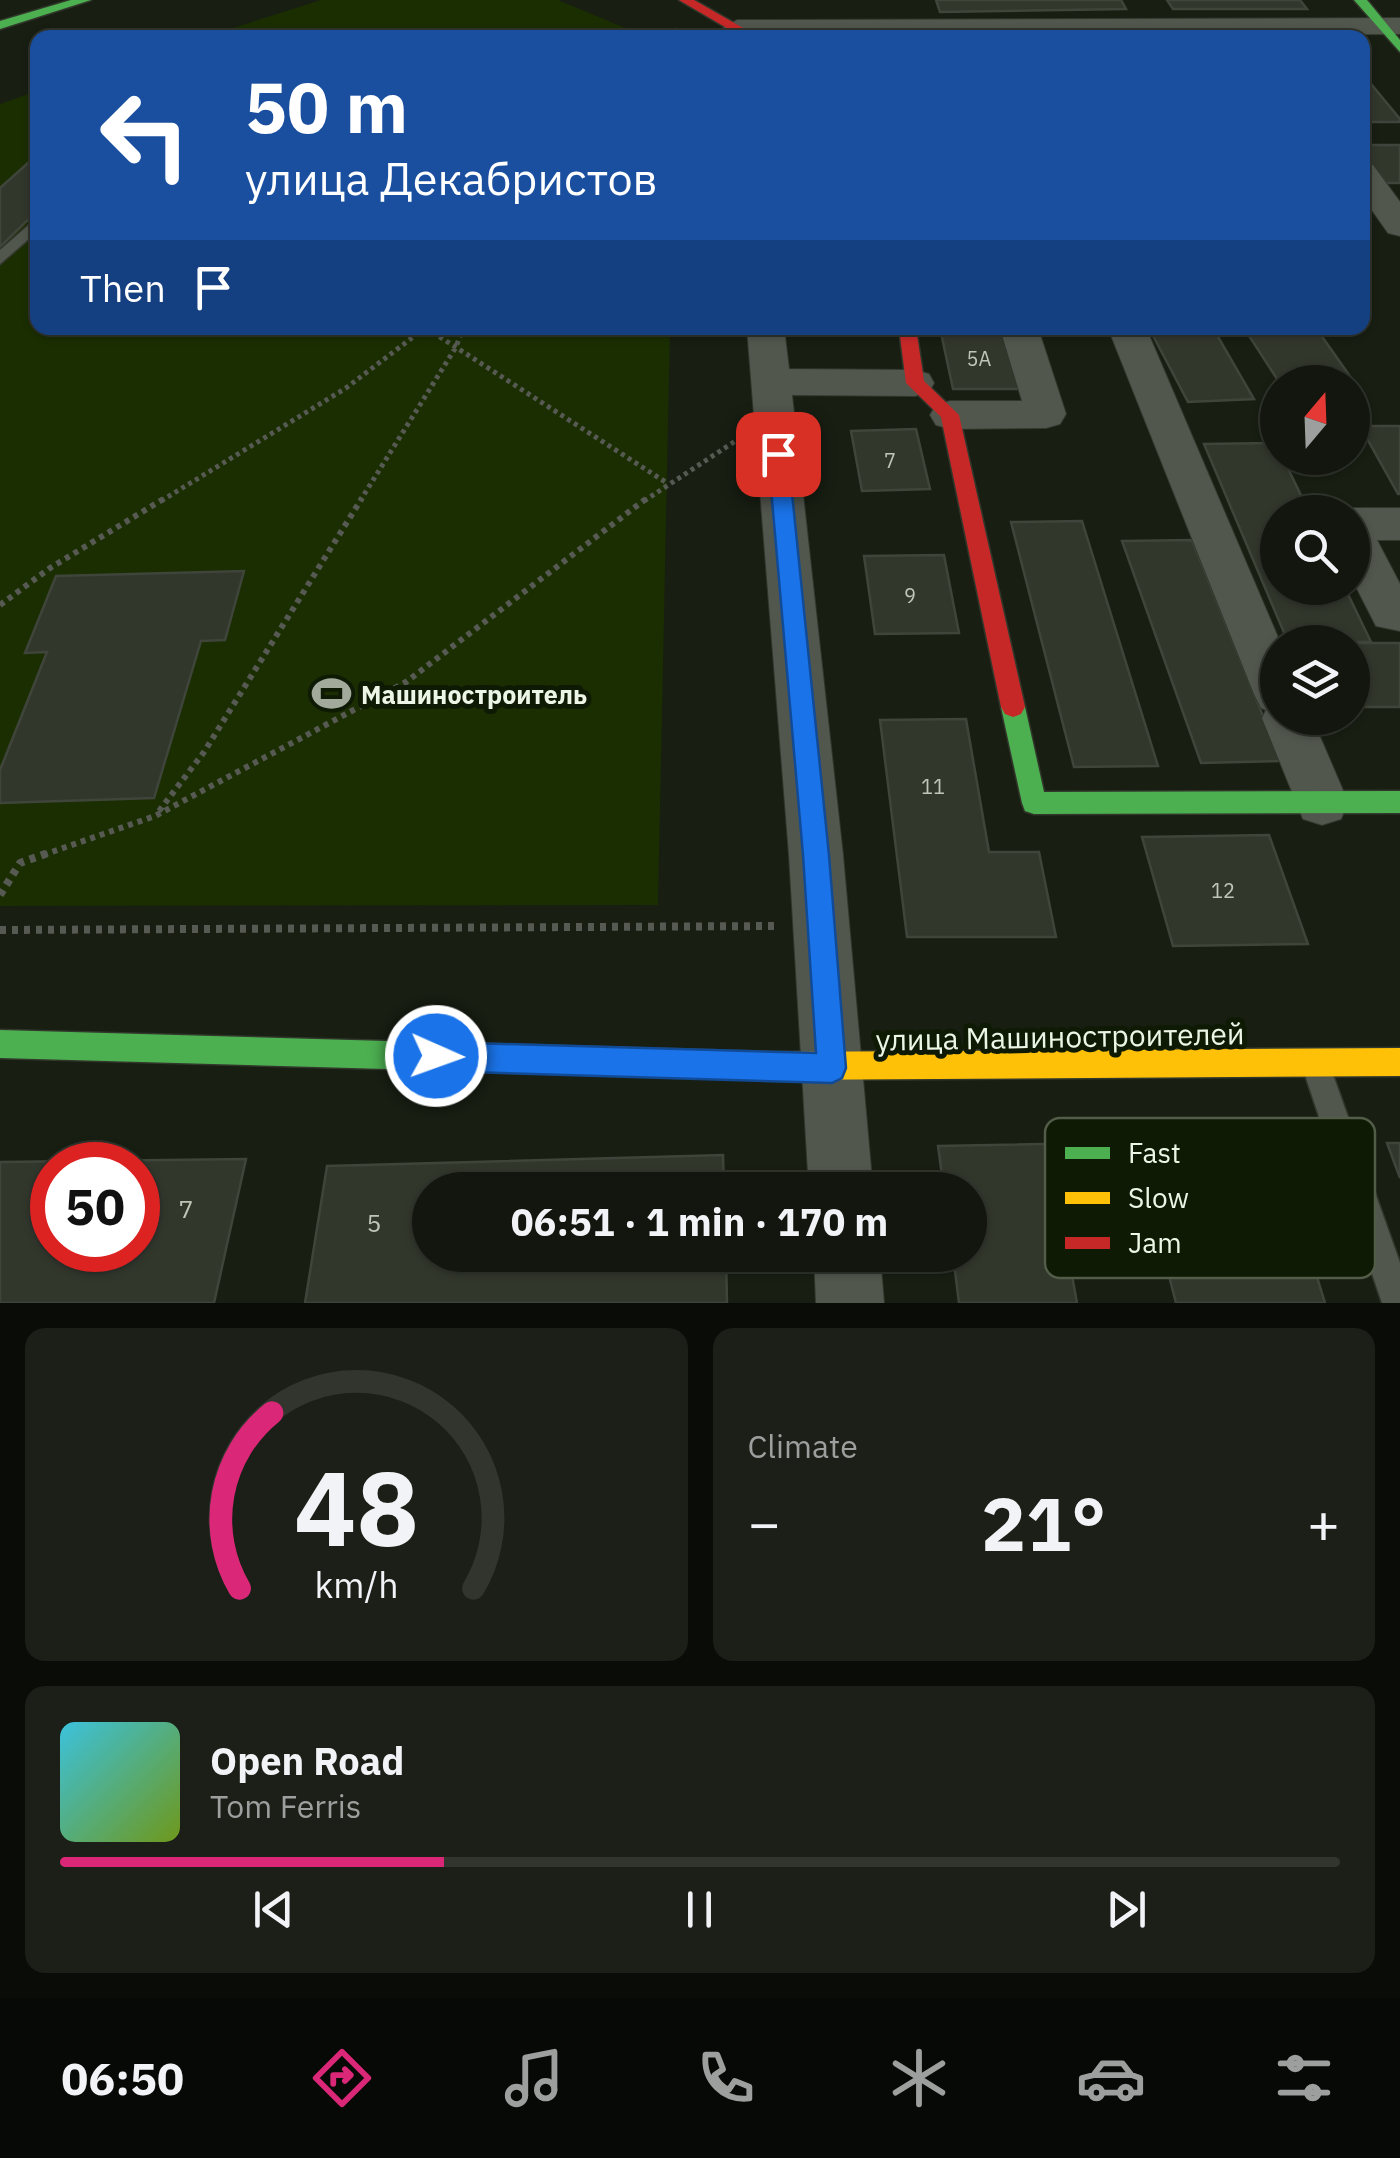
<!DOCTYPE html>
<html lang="en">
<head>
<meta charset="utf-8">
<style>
  :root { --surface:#12160e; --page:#1b1f17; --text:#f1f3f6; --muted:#9c9f9e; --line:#31352e; --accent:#db2777 }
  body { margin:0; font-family:"IBM Plex Sans",sans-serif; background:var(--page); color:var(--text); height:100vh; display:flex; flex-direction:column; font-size:38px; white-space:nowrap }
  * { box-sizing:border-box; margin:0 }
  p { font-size:32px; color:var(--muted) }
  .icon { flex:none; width:55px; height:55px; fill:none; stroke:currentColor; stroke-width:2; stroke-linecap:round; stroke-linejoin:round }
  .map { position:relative; height:1303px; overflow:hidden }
  .details { display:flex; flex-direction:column; gap:25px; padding:25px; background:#0a0c08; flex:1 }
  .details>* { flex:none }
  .top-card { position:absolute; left:30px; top:30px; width:1340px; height:305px; border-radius:20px; box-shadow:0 2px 8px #0004,0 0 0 2px var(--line); background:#1a4fa0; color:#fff; overflow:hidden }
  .needle { width:65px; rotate:19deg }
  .tools { position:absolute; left:1260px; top:365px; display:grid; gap:20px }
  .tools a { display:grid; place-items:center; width:110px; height:110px; border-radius:50%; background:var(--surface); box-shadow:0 2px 8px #0004,0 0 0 2px var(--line); font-size:50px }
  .speed { position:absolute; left:30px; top:1142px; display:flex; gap:20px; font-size:50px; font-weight:700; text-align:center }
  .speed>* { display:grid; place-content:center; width:130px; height:130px; border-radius:50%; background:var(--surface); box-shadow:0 2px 8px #0004,0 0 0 2px var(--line); line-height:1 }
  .speed .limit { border:15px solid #d22; background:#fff; color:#111 }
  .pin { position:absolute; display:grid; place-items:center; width:85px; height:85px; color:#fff; margin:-42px; border-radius:20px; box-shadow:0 5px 15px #0006 }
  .me { position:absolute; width:110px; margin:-55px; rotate:92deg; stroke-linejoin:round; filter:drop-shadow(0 0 8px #0008) }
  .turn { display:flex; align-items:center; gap:35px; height:210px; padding:0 50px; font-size:45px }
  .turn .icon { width:130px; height:130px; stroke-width:2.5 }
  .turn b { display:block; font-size:70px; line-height:85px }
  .then { display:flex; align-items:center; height:95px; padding:0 50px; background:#0003; gap:20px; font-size:38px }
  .big { font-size:75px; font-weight:800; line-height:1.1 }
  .details .card { flex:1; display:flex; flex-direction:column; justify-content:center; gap:15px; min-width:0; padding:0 35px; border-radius:20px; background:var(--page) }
  .details .dial { align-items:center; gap:0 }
  .dial svg { height:260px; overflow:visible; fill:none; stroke:var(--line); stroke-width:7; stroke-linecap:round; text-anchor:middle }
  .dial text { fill:var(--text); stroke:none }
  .song { display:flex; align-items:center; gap:30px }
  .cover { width:120px; height:120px; border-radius:15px; background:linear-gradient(135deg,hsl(190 70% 55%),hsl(80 70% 35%)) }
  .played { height:10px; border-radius:5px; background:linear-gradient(90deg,var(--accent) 30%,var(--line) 30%) }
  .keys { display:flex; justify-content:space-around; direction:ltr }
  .heat { display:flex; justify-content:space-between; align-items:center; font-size:55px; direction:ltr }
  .details .tiles { flex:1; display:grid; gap:25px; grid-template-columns:1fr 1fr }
  .card:last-child { grid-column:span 2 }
  .trip { position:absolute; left:412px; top:1172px; width:575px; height:100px; border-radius:50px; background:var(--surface); box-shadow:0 2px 8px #0004,0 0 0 2px var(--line); font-weight:800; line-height:100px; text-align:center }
  .tabs { display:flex; height:160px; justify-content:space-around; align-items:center; background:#070906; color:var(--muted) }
  .tabs .icon { width:70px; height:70px }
  .tabs .current { color:var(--accent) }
  .tabs b { font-size:45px; color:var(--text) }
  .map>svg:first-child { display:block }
  .green { fill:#1b2e02 }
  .building { fill:#32372c; stroke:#3f453a; stroke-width:2.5; fill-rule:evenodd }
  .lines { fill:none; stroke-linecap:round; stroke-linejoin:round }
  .lane-casing { stroke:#32372c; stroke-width:3 }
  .street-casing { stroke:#32372c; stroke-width:2 }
  .fast-casing { stroke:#32372c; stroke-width:3 }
  .slow-casing { stroke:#32372c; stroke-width:3 }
  .jam-casing { stroke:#32372c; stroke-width:3 }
  .path-far3 { stroke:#565a52; stroke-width:4; stroke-dasharray:4 4; stroke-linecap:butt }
  .path-far2 { stroke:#565a52; stroke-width:5; stroke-dasharray:4 4; stroke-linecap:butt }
  .path-far1 { stroke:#565a52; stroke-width:6; stroke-dasharray:5 5; stroke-linecap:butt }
  .path { stroke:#565a52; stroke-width:8; stroke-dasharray:6 6; stroke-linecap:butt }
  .lane { fill:#52574e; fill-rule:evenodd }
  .street { fill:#52574e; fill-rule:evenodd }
  .fast { fill:#4caf50; fill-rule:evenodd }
  .slow { fill:#ffc107; fill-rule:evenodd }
  .jam { fill:#c62828; fill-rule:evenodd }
  .route { fill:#1a73e8; stroke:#114b97; stroke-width:2.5 }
  .labels { text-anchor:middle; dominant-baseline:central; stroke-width:10; stroke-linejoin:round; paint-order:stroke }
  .number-label { font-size:20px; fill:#bec6b8 }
  .poi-label { font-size:25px; font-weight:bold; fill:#edf6e6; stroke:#0f1a04; text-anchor:start }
  .near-number-label { font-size:25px; fill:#bec6b8 }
  .near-street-label { font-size:30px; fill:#edf6e6; stroke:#0f1a04 }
  .key { fill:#0f1a04; stroke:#525c48; stroke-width:2.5 }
  .key-label { font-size:28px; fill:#edf6e6 }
</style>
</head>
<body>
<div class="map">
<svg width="1400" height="1303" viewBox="0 0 1400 1303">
  <rect width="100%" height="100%" fill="#181e12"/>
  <path class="green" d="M321,0H558L647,37H205Z
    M37,91L38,328H670L658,905L0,906V104Z"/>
  <path class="building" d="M936,0H1121L1126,9L940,12Z
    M1167,0H1300L1307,9H1173Z
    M1362,73L1400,119V122H1362Z
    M1362,145H1400V183H1386L1362,152Z
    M38,154V210L0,247V188Z
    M940,328H1003L1020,389H953Z
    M1149,328H1213L1254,399L1188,402Z
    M1244,328H1316L1352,379L1279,382Z
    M1360,426H1400V494H1398Z
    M916,429L930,489L862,491L851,431Z
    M1276,443L1278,458H1283L1309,512H1278V588H1345L1371,642H1288L1204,444Z
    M1082,521L1158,766L1074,767L1011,522Z
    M1192,540L1281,761L1201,763L1122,541Z
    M944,555L959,633L875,634L864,556Z
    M244,571L225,640L201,641L154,798L0,803V770L47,652L25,653L56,576Z
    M1352,643H1400V707H1363L1352,684Z
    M966,719L989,852H1039L1056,937H907L880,720Z
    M1269,835L1308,944L1173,946L1142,837Z
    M1275,1140L1325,1303H1176L1167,1268L1071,1270L1077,1303H959L953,1255H970V1190H944L938,1146Z
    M1387,1143H1400V1178Z
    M723,1155L724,1190H430V1255H726L727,1303H305L327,1166Z
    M246,1159L214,1303H0V1162ZM52,1165H138V1250H52Z"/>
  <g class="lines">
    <defs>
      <path id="lane" d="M38,217V231L0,264V250Z
        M1318,1058L1328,1062L1332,1072L1400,1263V1303H1382L1304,1072L1308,1062Z"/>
      <path id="street" d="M1400,18V34L724,38L723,28L737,20Z
        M1362,163L1373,165L1400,202V236L1388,233L1362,196Z
        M747,328H784L789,369L915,370L929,374L934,383L929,392L915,396L792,395L843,855L873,1190H809L789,855Z
        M1000,328H1038L1066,414L1060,424L1046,428L950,429L936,425L930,415L936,405L950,401H1022Z
        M1108,328H1146L1280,642L1278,718H1312L1348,802L1341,819L1322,825L1303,819L1262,718L1266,710L1261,708L1254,694Z
        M1352,508H1400V540H1377L1400,584V631L1376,626L1352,579V512H1337Z
        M814,1255H880L884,1303H816Z"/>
      <path id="fast" d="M71,0H91L0,29V21Z
        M1354,0H1367L1400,40V52Z
        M1013,697L1021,700L1025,707L1044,792L1400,791V813L1034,814L1025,811L1022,803L1001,707L1005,700Z
        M0,1030L771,1052L781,1056L785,1066L781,1076L771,1080L0,1058Z"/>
      <path id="slow" d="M1400,1048V1076L771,1080L761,1076L757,1066L761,1056L771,1052Z"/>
      <path id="jam" d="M679,0H694L743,28L732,31Z
        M899,328H916L924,381L959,415L1025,707L1021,714L1013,717L1005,714L1001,707L941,417L906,383Z"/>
    </defs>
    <use href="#lane" class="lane-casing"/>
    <use href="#street" class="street-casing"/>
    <use href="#fast" class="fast-casing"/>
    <use href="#slow" class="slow-casing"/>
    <use href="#jam" class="jam-casing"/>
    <path class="path-far3" d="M654,38L676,28"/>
    <path class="path-far2" d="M426,328L667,483
      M161,501L346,388L425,328
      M360,501L456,347L463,328
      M644,501L740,438"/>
    <path class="path-far1" d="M0,605L50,568L165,498
      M159,811L204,752L362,498
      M43,855L155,816L406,682L647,498"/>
    <path class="path" d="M0,895L20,863L51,852
      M0,930L776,926"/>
    <use href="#lane" class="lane"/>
    <use href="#street" class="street"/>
    <use href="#fast" class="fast"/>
    <use href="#slow" class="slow"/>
    <use href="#jam" class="jam"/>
  </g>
  <path class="route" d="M778,447L788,454L829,855L846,1068L842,1078L832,1083L436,1071L425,1067L421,1056L425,1046L436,1042L816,1053L803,855L768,454Z"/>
  <defs>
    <symbol id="stadium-bare" viewBox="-9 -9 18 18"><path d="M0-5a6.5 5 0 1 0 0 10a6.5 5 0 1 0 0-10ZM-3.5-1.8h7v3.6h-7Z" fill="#a2aa9c" stroke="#0f1a04" stroke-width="2.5" paint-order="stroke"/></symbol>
  </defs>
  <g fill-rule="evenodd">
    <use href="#stadium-bare" x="304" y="666" width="55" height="55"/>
  </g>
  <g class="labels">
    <g class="number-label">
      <text x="979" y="358">5А</text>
      <text x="890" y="460">7</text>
      <text x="910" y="595">9</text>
      <text x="933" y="786">11</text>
      <text x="1223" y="890">12</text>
    </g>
    <g class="poi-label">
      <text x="361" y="694">Машиностроитель</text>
    </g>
    <g class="near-number-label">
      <text x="186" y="1208">7</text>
      <text x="374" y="1222">5</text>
    </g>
    <g class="near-street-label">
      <text transform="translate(1060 1036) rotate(-1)">улица Машиностроителей</text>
    </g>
  </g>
  <rect x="1045" y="1118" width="330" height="160" rx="15" class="key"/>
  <rect x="1065" y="1147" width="45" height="12" fill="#4caf50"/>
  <rect x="1065" y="1192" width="45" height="12" fill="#ffc107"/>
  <rect x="1065" y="1237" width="45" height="12" fill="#c62828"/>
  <g class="key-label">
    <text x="1128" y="1163">Fast</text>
    <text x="1128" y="1208">Slow</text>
    <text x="1128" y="1253">Jam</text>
  </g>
</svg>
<div class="tools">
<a><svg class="needle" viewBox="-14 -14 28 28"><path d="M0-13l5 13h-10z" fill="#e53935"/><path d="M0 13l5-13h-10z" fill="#9c9f9e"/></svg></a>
<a><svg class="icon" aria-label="search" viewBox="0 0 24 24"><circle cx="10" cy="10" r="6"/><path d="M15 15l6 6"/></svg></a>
<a><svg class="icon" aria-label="layers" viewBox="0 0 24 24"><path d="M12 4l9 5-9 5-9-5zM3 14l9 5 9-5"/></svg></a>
</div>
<div class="speed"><div class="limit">50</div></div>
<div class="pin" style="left:778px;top:454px;background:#d93025"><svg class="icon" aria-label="arrive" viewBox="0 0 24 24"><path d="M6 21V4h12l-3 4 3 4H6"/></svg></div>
<svg class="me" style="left:436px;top:1056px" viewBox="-20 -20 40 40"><circle r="17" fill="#1a73e8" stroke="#fff" stroke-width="3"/><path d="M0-11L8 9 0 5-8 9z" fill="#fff"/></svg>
<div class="trip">06:51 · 1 min · 170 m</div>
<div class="top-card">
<div class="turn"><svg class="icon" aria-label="left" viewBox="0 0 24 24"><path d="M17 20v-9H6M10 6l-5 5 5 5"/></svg><div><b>50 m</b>улица Декабристов</div></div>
<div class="then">Then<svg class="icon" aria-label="arrive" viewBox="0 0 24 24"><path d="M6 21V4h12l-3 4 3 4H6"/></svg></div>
</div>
</div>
<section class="details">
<div class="tiles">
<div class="card dial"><svg viewBox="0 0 100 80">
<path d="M14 69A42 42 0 1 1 86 69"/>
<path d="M14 69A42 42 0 0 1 24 15" stroke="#db2777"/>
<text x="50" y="56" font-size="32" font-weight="700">48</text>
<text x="50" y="72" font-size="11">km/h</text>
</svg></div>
<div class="card"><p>Climate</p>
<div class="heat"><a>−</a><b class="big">21°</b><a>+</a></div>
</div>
<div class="card">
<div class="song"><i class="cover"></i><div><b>Open Road</b><p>Tom Ferris</p></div></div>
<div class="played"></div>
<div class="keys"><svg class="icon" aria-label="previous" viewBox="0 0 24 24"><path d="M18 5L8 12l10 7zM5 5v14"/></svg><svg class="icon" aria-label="pause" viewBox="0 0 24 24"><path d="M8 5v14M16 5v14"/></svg><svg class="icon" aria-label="next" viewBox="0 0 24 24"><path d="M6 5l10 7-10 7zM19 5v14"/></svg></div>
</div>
</div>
</section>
<nav class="tabs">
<b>06:50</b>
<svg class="icon current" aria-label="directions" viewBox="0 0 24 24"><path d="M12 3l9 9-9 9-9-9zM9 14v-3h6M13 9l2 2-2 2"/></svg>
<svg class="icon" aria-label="music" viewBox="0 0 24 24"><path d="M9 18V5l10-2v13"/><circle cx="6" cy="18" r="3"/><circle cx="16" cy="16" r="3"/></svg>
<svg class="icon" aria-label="phone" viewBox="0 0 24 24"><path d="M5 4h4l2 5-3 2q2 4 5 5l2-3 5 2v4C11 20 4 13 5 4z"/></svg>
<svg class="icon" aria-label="climate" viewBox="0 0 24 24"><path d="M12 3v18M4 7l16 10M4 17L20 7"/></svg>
<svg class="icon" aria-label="car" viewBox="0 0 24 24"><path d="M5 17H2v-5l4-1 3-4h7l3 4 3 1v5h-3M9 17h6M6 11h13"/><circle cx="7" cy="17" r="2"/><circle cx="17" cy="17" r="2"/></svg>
<svg class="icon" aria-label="filters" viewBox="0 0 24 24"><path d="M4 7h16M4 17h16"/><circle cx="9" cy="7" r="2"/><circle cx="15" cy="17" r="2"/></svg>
</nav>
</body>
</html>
